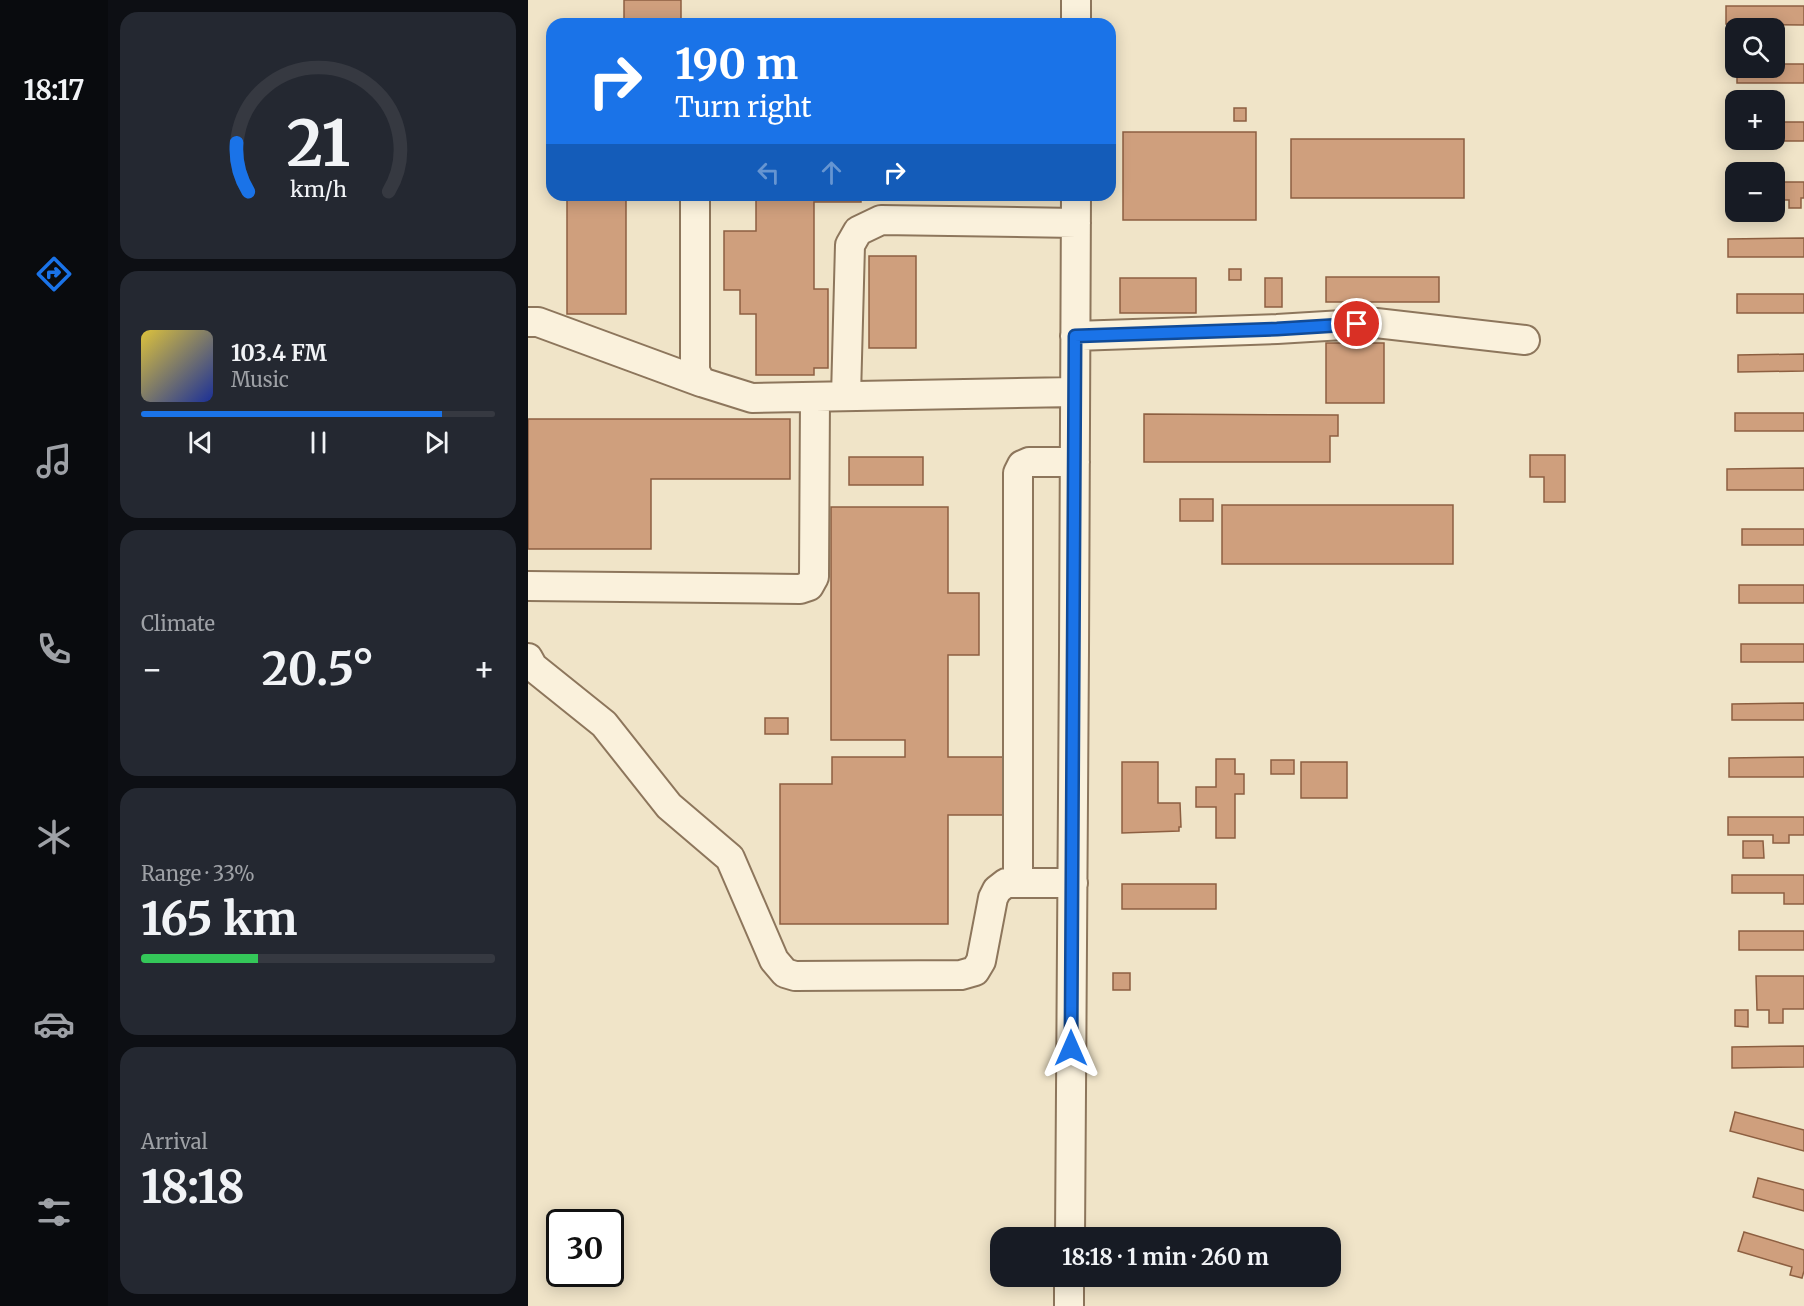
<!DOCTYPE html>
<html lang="en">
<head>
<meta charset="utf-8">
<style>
  :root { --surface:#171b24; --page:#242831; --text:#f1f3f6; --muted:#9ea1a6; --line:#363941; --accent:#1a73e8 }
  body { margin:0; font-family:Merriweather,serif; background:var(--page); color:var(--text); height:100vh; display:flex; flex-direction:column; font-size:22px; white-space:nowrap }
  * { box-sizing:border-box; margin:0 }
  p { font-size:20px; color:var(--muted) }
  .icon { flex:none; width:33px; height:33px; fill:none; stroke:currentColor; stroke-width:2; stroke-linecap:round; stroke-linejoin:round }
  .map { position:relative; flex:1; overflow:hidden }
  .panel { display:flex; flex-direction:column; gap:12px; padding:12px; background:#0d0f14; width:420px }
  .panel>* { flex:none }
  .guide { position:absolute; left:18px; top:18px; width:570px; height:183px; border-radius:18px; box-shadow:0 3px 15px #0003; background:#1a73e8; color:#fff; overflow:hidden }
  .tools { position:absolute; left:1197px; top:18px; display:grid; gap:12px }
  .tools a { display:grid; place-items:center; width:60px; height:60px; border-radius:12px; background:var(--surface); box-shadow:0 3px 15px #0003; font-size:30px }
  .speed { position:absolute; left:18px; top:1209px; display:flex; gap:12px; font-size:30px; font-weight:700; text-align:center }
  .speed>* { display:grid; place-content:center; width:78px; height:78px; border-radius:50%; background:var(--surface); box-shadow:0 3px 15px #0003; line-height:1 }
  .speed .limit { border:3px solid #111; border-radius:9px; background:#fff; color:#111 }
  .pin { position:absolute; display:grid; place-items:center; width:51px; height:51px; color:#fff; margin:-26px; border:3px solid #fff; border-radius:50%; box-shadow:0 2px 6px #0007 }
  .me { position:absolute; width:66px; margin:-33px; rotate:0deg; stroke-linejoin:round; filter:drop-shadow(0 0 4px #0008) }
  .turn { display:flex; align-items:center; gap:21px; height:126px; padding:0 30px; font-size:27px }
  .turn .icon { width:78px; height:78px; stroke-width:2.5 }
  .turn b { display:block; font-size:42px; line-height:51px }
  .lanes { display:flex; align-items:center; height:57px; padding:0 30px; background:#0003; justify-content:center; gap:30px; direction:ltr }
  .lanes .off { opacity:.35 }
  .big { font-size:45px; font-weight:700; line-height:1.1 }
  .panel .widget { flex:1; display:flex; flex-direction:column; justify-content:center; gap:9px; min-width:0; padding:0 21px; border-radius:18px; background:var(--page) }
  .panel .dial { align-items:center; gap:0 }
  .dial svg { height:156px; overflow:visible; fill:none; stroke:var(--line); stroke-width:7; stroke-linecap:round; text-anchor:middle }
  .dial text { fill:var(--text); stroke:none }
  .song { display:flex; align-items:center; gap:18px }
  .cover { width:72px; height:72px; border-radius:9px; background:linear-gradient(135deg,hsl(50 70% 55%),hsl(230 70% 35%)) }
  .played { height:6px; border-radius:3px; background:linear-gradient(90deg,var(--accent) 85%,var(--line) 85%) }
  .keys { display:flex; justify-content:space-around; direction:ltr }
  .heat { display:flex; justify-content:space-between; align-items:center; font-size:33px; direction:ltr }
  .charge { height:9px; border-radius:4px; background:linear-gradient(90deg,#34c759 33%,var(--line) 0) }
  .trip { position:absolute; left:462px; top:1227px; width:351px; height:60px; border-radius:18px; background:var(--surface); box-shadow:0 3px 15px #0003; font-weight:700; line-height:60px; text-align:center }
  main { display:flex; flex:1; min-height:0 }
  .tab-bar { display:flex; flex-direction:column; width:108px; justify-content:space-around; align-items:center; background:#090b0e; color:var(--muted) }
  .tab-bar .icon { width:42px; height:42px }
  .tab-bar .active { color:var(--accent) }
  .tab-bar b { font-size:27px; color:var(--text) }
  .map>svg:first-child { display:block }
  .building { fill:#cf9f7d; stroke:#8d5f41; stroke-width:1.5 }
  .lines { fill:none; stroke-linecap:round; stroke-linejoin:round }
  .minor-casing { stroke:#8d765c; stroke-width:32 }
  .minor { stroke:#faf1dc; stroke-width:28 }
  .route-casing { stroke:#114b97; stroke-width:15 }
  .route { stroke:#1a73e8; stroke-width:10 }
</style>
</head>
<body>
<main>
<nav class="tab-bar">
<b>18:17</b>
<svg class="icon active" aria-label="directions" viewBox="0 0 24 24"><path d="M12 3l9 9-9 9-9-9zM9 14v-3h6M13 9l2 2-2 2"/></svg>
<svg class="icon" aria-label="music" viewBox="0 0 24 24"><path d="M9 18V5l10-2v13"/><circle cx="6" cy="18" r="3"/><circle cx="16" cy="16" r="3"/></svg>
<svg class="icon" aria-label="phone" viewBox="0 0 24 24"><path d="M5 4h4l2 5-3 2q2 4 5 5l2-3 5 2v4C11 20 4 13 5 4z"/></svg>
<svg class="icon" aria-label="climate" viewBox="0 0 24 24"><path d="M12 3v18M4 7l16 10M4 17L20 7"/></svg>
<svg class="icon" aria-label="car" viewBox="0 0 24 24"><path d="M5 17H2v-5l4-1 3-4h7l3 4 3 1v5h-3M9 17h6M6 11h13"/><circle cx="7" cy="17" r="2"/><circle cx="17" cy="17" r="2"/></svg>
<svg class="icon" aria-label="filters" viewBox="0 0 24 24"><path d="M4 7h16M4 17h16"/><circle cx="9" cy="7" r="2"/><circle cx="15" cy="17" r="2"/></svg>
</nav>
<section class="panel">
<div class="widget dial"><svg viewBox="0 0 100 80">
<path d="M14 69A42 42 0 1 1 86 69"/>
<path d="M14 69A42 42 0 0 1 8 44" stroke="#1a73e8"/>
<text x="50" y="56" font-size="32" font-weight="700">21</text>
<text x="50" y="72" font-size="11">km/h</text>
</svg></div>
<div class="widget">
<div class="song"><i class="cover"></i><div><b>103.4 FM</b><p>Music</p></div></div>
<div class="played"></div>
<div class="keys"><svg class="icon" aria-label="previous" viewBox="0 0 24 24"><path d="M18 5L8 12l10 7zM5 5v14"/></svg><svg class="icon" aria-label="pause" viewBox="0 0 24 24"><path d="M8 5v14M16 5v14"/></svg><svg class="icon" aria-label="next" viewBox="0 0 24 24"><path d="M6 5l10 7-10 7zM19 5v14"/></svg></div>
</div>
<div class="widget"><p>Climate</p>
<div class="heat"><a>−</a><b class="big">20.5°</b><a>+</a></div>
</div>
<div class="widget"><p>Range · 33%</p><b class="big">165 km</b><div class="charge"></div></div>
<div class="widget"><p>Arrival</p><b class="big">18:18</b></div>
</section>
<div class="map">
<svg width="1276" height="1306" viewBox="0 0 1276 1306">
  <rect width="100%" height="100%" fill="#f0e4c8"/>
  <path class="building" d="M96,0H153V24H96Z
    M1198,6H1276V25L1198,24Z
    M1246,64H1276V83H1209V68H1246Z
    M706,108H718V121H706Z
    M1199,122H1208V140H1246V122H1276V141H1199Z
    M595,132H728V220H595Z
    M763,139H936V198H763Z
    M1246,182H1276V198H1273V208H1261V200H1246Z
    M39,195H98V314H39Z
    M228,195H333V202H286V289H300V368H286V375H228V314H212V290H196V231H228Z
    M1276,238V257H1200V239Z
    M341,256H388V348H341Z
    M701,269H713V280H701Z
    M798,277H911V302H798Z
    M592,278H668V313H592Z
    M737,278H754V307H737Z
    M1209,294H1276V313H1209Z
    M798,343H856V403H798Z
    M1276,354V371L1210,372V355Z
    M1207,413H1276V431H1207Z
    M616,414L810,415V436H802V462H616Z
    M0,419H262V479H123V549H0Z
    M1002,455H1037V502H1016V477H1002Z
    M321,457H395V485H321Z
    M1276,468V490H1199V469Z
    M652,499H685V521H652Z
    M694,505H925V564H694Z
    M303,507H420V593H451V655H420V757H479V815H420V924H252V784H304V757H377V740H303Z
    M1214,529H1276V545H1214Z
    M1211,585H1276V603H1211Z
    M1213,644H1276V662H1213Z
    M1276,703V720H1204V704Z
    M237,718H260V734H237Z
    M1276,757V777H1201V758Z
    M688,759H707V774H716V794H707V838H688V807H668V787H688Z
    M743,760H766V774H743Z
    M594,762H630V803H652L653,827H651V831L594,833Z
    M773,762H819V798H773Z
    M1200,817H1276V835H1261V843H1245V835H1200Z
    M1215,841H1235L1236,858H1215Z
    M1204,875H1276V904H1256V893H1204Z
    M594,884H688V909H594Z
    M1211,931H1276V950H1211Z
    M585,973H602V990H585Z
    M1228,976H1276V1009H1255V1023H1241V1010H1229Z
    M1207,1010H1220V1027L1207,1026Z
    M1276,1046V1067L1204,1068V1047Z
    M1207,1112L1276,1130V1151L1202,1131Z
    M1230,1178L1276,1190V1211L1225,1197Z
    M1216,1232L1276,1250V1271L1274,1278L1262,1275L1264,1267L1210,1251Z"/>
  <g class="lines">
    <defs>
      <path id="minor" d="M548,24V0
        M167,195V371L173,382L224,398L547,392
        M0,322H10L173,382
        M547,336L749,329L848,323L997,340
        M318,396L322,245L330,231L353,220L548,223
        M0,586L272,589L281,586L286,577L287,397
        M0,658L5,667L76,724L141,806L202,858L246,960L257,973L267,976L433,975L447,971L453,961L465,898L469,890L478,883H545
        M490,883V473L494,465L501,462H547
        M542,1238L546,651L548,195
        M541,1306V1276"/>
    </defs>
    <use href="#minor" class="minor-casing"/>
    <use href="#minor" class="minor"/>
  </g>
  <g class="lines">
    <defs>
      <path id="route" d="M543,1048L547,336L749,329L829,324"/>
    </defs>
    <use href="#route" class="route-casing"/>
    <use href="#route" class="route"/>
  </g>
</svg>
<div class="tools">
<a><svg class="icon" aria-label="search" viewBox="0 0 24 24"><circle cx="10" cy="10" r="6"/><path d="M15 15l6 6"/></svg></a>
<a>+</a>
<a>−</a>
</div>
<div class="speed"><div class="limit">30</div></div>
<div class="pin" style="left:829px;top:324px;background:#d93025"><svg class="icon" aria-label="arrive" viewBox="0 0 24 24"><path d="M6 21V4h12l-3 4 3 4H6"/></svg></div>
<svg class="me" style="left:543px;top:1048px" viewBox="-20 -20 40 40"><path d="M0-17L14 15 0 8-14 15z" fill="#1a73e8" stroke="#fff" stroke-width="4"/></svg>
<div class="trip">18:18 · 1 min · 260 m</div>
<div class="guide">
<div class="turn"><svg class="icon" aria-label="right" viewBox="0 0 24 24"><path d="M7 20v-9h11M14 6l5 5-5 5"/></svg><div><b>190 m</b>Turn right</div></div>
<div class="lanes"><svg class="icon off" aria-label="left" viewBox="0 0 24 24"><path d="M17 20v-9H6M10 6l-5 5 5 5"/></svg><svg class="icon off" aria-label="ahead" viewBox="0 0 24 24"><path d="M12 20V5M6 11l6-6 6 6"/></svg><svg class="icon" aria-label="right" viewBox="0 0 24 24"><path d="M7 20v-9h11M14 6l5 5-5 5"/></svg></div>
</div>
</div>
</main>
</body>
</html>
